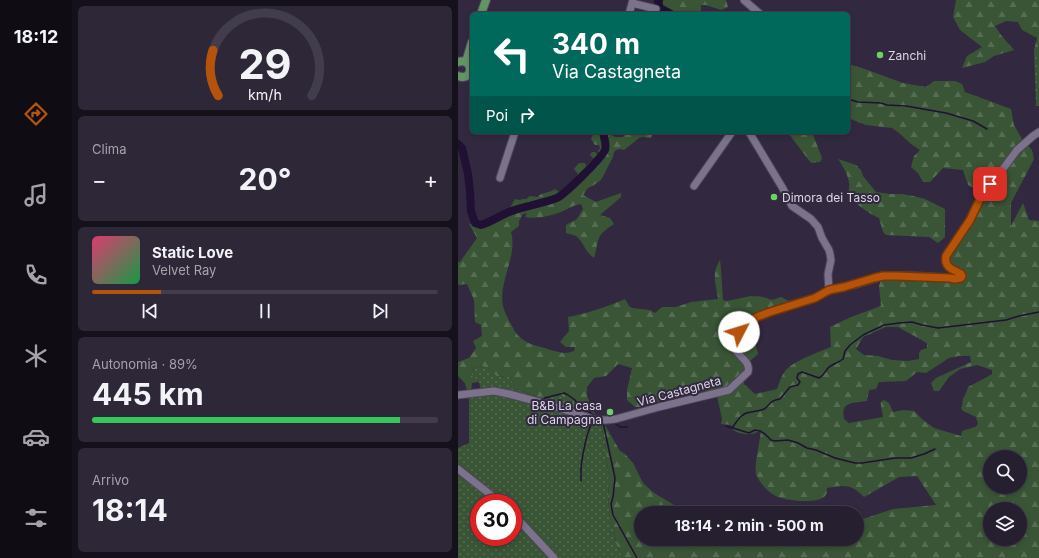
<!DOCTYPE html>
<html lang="it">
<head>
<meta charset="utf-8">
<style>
  :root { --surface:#261f30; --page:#2e2738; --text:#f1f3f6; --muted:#a4a2ab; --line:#423d4c; --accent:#b45309 }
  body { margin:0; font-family:Inter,sans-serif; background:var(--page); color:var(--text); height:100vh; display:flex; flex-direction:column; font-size:15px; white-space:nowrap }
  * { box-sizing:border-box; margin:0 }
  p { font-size:13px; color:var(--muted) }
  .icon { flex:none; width:22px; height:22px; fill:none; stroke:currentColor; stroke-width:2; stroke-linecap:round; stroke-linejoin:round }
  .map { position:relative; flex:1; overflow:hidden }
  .side { display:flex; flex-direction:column; gap:6px; padding:6px; background:#15111a; width:386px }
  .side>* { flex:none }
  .hud { position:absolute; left:12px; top:12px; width:380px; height:122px; border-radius:6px; box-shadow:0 2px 6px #0003,0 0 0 1px var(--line); background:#00695c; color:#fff; overflow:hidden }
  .buttons { position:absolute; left:525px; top:450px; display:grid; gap:8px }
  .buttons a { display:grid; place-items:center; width:44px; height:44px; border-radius:50%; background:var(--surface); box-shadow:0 2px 6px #0003,0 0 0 1px var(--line); font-size:20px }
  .speed { position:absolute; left:12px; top:494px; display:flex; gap:8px; font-size:20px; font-weight:700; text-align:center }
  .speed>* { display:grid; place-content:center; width:52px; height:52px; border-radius:50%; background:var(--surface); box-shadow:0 2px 6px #0003,0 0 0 1px var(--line); line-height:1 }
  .speed .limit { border:6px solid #d22; background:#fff; color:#111 }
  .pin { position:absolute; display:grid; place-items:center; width:34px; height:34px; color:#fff; margin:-17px; border-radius:8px; box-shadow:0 2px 6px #0006 }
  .me { position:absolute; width:44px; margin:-22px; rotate:50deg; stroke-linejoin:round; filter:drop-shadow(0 0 3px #0008) }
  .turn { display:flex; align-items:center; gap:14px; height:84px; padding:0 16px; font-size:18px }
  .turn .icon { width:52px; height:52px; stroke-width:2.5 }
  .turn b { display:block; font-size:28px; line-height:34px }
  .then { display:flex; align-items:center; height:38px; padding:0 16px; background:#0003; gap:8px; font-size:15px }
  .big { font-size:30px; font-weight:700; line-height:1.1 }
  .side .tile { flex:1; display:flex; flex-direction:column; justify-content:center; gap:6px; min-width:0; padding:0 14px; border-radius:6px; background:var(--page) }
  .side .dial { align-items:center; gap:0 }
  .dial svg { height:104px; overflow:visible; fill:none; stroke:var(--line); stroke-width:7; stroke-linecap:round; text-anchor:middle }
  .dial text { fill:var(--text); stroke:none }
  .song { display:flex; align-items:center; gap:12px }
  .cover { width:48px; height:48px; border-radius:6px; background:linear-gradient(135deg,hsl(340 70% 55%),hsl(140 70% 35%)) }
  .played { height:4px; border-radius:2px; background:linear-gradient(90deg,var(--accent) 20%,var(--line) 20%) }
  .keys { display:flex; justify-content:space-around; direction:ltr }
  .heat { display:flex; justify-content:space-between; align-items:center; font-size:22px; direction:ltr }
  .charge { height:6px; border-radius:3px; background:linear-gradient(90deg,#34c759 89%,var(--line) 0) }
  .trip { position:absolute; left:176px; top:506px; width:230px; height:40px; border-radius:20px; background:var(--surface); box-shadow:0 2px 6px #0003,0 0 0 1px var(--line); font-weight:700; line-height:40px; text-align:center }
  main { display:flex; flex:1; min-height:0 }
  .dock { display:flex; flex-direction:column; width:72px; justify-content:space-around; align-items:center; background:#0f0c13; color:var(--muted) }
  .dock .icon { width:28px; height:28px }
  .dock .active { color:var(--accent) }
  .dock b { font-size:18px; color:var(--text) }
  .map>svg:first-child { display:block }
  .grass { fill:url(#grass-dots); fill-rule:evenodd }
  .forest { fill:url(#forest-firs); fill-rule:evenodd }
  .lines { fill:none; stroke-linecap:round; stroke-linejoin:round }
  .stream { stroke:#201033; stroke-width:1.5 }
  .river { stroke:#201033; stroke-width:8 }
  .minor-casing { stroke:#4d4558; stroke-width:9 }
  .major-casing { stroke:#4d4558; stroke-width:10 }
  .minor { stroke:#7c728c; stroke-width:7 }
  .major { stroke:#629466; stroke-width:8 }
  .route-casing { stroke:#753606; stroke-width:10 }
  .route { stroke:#b45309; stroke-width:7 }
  .poi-dot { fill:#6ad364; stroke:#322940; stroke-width:1.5 }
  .labels { text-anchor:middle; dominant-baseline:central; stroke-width:4; stroke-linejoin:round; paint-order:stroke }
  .poi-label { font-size:12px; fill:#ddd8e6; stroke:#322940; text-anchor:start }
  .street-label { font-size:12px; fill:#ddd8e6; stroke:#322940 }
</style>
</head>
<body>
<main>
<nav class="dock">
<b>18:12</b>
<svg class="icon active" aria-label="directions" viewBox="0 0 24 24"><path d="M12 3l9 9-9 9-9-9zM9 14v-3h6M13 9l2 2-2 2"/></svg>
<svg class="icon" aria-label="music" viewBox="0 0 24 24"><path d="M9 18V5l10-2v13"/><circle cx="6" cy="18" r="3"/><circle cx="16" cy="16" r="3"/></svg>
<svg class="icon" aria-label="phone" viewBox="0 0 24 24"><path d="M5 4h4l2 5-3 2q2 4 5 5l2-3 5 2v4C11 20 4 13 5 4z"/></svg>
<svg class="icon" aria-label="climate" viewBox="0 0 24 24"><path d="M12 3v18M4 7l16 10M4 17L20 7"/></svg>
<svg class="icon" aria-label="car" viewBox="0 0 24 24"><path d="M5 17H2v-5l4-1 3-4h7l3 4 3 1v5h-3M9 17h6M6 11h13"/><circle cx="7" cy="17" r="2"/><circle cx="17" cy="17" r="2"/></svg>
<svg class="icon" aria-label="filters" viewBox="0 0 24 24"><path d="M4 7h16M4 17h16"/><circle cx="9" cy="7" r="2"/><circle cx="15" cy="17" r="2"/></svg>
</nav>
<section class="side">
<div class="tile dial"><svg viewBox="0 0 100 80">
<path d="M14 69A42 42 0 1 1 86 69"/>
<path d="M14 69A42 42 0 0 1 10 34" stroke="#b45309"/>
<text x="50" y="56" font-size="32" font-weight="700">29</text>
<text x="50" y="72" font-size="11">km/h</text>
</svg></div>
<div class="tile"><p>Clima</p>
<div class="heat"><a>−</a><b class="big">20°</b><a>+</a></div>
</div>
<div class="tile">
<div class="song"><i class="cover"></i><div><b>Static Love</b><p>Velvet Ray</p></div></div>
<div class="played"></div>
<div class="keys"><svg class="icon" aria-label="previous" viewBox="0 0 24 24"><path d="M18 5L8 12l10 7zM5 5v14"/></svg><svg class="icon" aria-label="pause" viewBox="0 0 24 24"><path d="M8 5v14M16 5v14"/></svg><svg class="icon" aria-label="next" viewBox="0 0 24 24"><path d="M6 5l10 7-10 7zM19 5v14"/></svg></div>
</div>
<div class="tile"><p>Autonomia · 89%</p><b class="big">445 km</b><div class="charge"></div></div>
<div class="tile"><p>Arrivo</p><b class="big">18:14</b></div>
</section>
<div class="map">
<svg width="581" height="558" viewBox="0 0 581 558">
  <defs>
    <pattern id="grass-dots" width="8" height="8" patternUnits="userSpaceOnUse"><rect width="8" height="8" fill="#395536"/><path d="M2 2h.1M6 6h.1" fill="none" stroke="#556d53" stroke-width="1.8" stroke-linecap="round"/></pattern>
    <pattern id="forest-firs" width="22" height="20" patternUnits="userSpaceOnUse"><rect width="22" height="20" fill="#395536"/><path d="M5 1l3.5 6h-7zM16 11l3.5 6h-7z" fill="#556d53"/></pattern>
  </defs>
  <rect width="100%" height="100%" fill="#322940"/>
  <path class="grass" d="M576,50L581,51V106H578Z
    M25,366L33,370L40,376L47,377H53L55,384L59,389L81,397L103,395L109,400L112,407L129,414L143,426L147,441L151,482L150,496L152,519L156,530L158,543L165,558H0V448L11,443V398L23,390L21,382L13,375L16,368ZM21,503H55V537H21Z"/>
  <path class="forest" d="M199,0H268L270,7L263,10L248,5H243V14H208L200,6Z
    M498,0H581V51L576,50L579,38L564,30L560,22L548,21L537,26L543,35L556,50L536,56L527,62L504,68L509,56L524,47L502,30L495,17Z
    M390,64L404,68L445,83L468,87L476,81H497L504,84L507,92L553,109L556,125L564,139L574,150L576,159L553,203V226L565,203L571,220L581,221V558H165L158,543L156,530L152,519L150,496L151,482L147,441L143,426L129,414L112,407L109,400L103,395L81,397L59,389L55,384L53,377H47L39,376L33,370L25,366L16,368L13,375L21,382L14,383L13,392L9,390L7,383L0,376V362L11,358L18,348L15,341L24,336L23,325L17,322L16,300L9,284L0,285V262H2L19,238L11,224L15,223L22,229L52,208L57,199L61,200L65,199H68L72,196L80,197C83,193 85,194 90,192C92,192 95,190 97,189L101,192C106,191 112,187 115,183C117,180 118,177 120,174L116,169L121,163H127L128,166L132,162L136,159L132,155L134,152H137L139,154H141L140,151L142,148L141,145H137L133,139L135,134L136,132H152C154,138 160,137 165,137L167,132H191L194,135L193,138L184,137L181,138L166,150L162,149L158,150L156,152L155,157L143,180L136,185L130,188L125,195L138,202L163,193V197L142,215L152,218L156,224C150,228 144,232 141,238C139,243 138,252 136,258C127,252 125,241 118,236C116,235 111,234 108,233V225L119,219L125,209L123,204C116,205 112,208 105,211C93,216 80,219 67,217L69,213L65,214L61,221V226L53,232C60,257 40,281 45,306C47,313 50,319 54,326C60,338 66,342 79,346C87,348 98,352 106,353C109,353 113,352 116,351L117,347H108L102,342L111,331L110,317C130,313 148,307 167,299L171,306L174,308L192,310L197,313L204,307H218L233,302L260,299C258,283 253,275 262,260L263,270L265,300L269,301L293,296L305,297L314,300L323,297L333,302L293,325L300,354L286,366V384L297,394L319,389C322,381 324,373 331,367C341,359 361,352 373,347L372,327L393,317L423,306L421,286L423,280L438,278L504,281L488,264L502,238L529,195L510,185L505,170L485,168L472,182H465L460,173L453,167L456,156L462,150L453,144L441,133L434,128L408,125L390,118ZM428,327H440L469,343V348L463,350L461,353V359L450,361L434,360L420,356L406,355L398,349L405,337ZM501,356H512L513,362L478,378L473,383L476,391H481L491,377L502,369L519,365L534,370V374L529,377L510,387C509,391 507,395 505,399C504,402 505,405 503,408L505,411L518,417L520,424L517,427L504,431L503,436L476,428L465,420L456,411L445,410L435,412L431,403L426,400L423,402C422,407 425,412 425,417L391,423L386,419C382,401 396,403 409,401L411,390L418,389L421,382L448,381L459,372L468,373L491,358ZM160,364L174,368L169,390V400L177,407H184L188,404L204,401L211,396L218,397L247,391L259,396L264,419L263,424L273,425L275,430C286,436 292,435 303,431C302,440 296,467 298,474C301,482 309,491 316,495C325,501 358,504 366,497C369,494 369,492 369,488C387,485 393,484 406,497L441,477L459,476L478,505L435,509L399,521V539H183V513H234L216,505L196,493L185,483L175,463L167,454L162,451L147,425L137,414L129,396V387L136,378L148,376ZM532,457H562V487H532ZM532,509H562V539H532Z
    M326,132H354L364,158L362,162L353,163L331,134Z
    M380,159L398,165L403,170L405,176L418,192L432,194H444L455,196L467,199L487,209V237L480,243L471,237L428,235L425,232L421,218C412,214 398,205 393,197C389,192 392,187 391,182C389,173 385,166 380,159Z"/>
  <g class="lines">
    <path class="stream" d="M390,99L400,102L423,103L429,105L448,106L488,113L515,121L529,129
      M83,400L87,398L106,393L110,395L117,400L122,407L136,415L142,417
      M145,422L157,478L155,497L153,504L155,515L179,558
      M148,423H157L162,427H169
      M268,426L274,428C280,420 283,413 293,412C297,411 302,411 306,409C313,405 310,401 322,399L332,387L340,385L342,382L339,378L340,374L344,372L361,378C366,375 367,372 370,368C373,365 381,362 385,359L387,351L392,345L405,335L426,325L441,323L454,322L464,325L480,328L548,320L561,316L581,312
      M275,428L291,433L297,430L302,431L307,434L313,440L317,441L330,440L340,443L349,448L358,450L377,458L397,463H404L437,458H453L466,454L477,449
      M123,481C123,478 123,475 123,471C123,462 129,428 135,422"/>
    <path class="river" d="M201,0L200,1L202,8L213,14
      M0,144L4,148L10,174L12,191L13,211L17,223L23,225C33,222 41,216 51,212C66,206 83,204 99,198C107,194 143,159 147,150C149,145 146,138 145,132"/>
    <defs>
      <path id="minor" d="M286,0L302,14
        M174,3L198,9
        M171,14L175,0
        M291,132L324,187L334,206L353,219L360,227L364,238L371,250L372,254L373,260L370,274L371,291
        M42,178L57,132
        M236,186L274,132
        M0,395L36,391L51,394L92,405L138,420H149L158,419L201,407L267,391L271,390L290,372C294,358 270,354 277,338C288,313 333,306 356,298C362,296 367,292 373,290C381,288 390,286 399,284C408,281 416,278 426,276C447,274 477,277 499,279L503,278L504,276C498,268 486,271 488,256L512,220L524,195L532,184L539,177L559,150L575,136L581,132
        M0,469L43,503
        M55,514L96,558"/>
      <path id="major" d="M23,14L28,0
        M0,62C16,57 16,82 0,76
        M8,62L14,42"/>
    </defs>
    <use href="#minor" class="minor-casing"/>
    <use href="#major" class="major-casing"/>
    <use href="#minor" class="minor"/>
    <use href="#major" class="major"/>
  </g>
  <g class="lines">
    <defs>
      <path id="route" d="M281,332L293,321L299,317L312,312L357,298L371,290L386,287L416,278L425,276H438L492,278L497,279L503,278L504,276L503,274C495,269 486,268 488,256L512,220L524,195L532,184"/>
    </defs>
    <use href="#route" class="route-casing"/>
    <use href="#route" class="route"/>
  </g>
  <g class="poi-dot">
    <circle cx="422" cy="55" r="4"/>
    <circle cx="316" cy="197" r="4"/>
    <circle cx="152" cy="412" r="4"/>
  </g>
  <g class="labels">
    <g class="poi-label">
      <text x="430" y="55">Zanchi</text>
      <text x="324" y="197">Dimora dei Tasso</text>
      <text x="144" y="405" text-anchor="end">B&amp;B La casa<tspan x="144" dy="14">di Campagna</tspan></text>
    </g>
    <g class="street-label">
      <text transform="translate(221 391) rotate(-15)">Via Castagneta</text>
    </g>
  </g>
</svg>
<div class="buttons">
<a><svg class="icon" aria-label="search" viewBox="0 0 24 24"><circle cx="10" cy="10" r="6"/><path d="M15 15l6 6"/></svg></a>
<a><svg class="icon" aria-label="layers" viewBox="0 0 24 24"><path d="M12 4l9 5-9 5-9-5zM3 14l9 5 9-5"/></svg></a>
</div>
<div class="speed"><div class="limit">30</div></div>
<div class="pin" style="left:532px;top:184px;background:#d93025"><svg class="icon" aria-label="arrive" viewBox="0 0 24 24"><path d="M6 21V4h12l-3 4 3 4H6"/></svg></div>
<svg class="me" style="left:281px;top:332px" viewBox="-20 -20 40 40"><circle r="19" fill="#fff"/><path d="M0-13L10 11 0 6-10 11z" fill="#b45309"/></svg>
<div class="trip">18:14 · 2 min · 500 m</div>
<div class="hud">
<div class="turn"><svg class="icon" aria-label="left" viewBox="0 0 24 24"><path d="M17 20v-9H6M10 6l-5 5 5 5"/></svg><div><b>340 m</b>Via Castagneta</div></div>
<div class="then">Poi<svg class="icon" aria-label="right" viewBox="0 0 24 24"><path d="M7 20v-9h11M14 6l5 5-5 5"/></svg></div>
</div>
</div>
</main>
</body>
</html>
